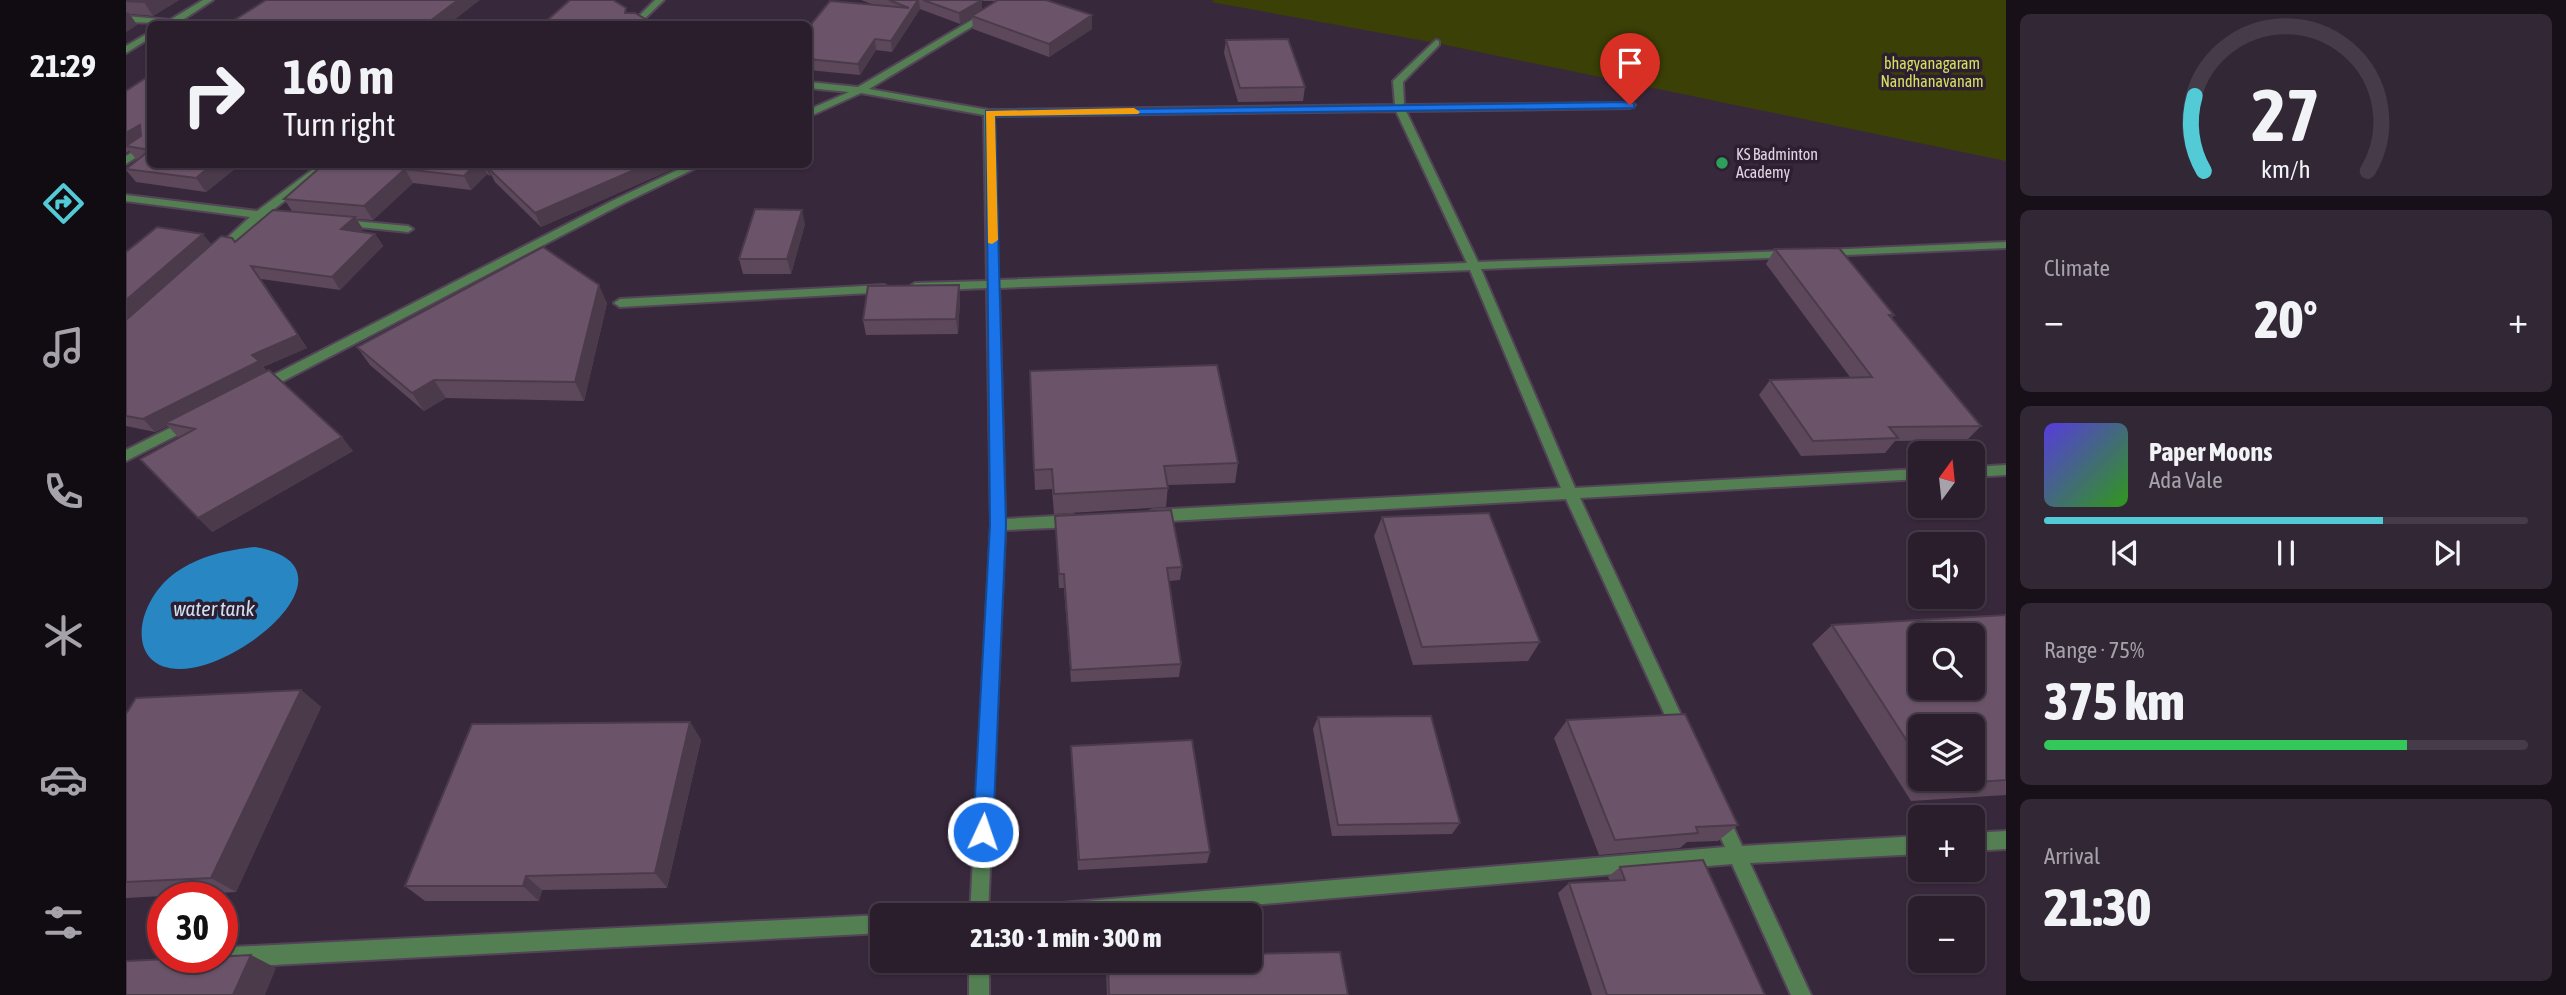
<!DOCTYPE html>
<html lang="en">
<head>
<meta charset="utf-8">
<style>
  :root { --surface:#2a1e2d; --page:#322735; --text:#f1f3f6; --muted:#a5a2aa; --line:#463c49; --accent:#52cbd7 }
  body { margin:0; font-family:"Asap Condensed",sans-serif; background:var(--page); color:var(--text); height:100vh; display:flex; flex-direction:column; font-size:26px; white-space:nowrap }
  * { box-sizing:border-box; margin:0 }
  p { font-size:23px; color:var(--muted) }
  .icon { flex:none; width:38px; height:38px; fill:none; stroke:currentColor; stroke-width:2; stroke-linecap:round; stroke-linejoin:round }
  .map { position:relative; flex:1; overflow:hidden }
  .panel { display:flex; flex-direction:column; gap:14px; padding:14px; background:#171019; width:560px }
  .panel>* { flex:none }
  .banner { position:absolute; left:21px; top:21px; width:665px; height:147px; border-radius:10px; box-shadow:0 2px 5px #0004,0 0 0 2px var(--line); background:#2a1e2d; color:var(--text); overflow:hidden }
  .needle { width:46px; rotate:15deg }
  .buttons { position:absolute; left:1782px; top:441px; display:grid; gap:14px }
  .buttons a { display:grid; place-items:center; width:77px; height:77px; border-radius:10px; background:var(--surface); box-shadow:0 2px 5px #0004,0 0 0 2px var(--line); font-size:35px }
  .speed { position:absolute; left:21px; top:882px; display:flex; gap:14px; font-size:35px; font-weight:700; text-align:center }
  .speed>* { display:grid; place-content:center; width:91px; height:91px; border-radius:50%; background:var(--surface); box-shadow:0 2px 5px #0004,0 0 0 2px var(--line); line-height:1 }
  .speed .limit { border:10px solid #d22; background:#fff; color:#111 }
  .pin { position:absolute; display:grid; place-items:center; width:60px; height:60px; color:#fff; margin:-72px -30px; border-radius:50% 50% 50% 0; rotate:-45deg; box-shadow:0 0 7px #0007 }
  .pin .icon { rotate:45deg }
  .me { position:absolute; width:77px; margin:-38px; rotate:3deg; stroke-linejoin:round; filter:drop-shadow(0 0 5px #0008) }
  .turn { display:flex; align-items:center; gap:24px; height:147px; padding:0 21px; font-size:32px }
  .turn .icon { width:91px; height:91px; stroke-width:2.5 }
  .turn b { display:block; font-size:49px; line-height:60px }
  .big { font-size:52px; font-weight:800; line-height:1.1 }
  .panel .tile { flex:1; display:flex; flex-direction:column; justify-content:center; gap:10px; min-width:0; padding:0 24px; border-radius:10px; background:var(--page) }
  .panel .dial { align-items:center; gap:0 }
  .dial svg { height:182px; overflow:visible; fill:none; stroke:var(--line); stroke-width:7; stroke-linecap:round; text-anchor:middle }
  .dial text { fill:var(--text); stroke:none }
  .song { display:flex; align-items:center; gap:21px }
  .cover { width:84px; height:84px; border-radius:10px; background:linear-gradient(135deg,hsl(250 70% 55%),hsl(110 70% 35%)) }
  .played { height:7px; border-radius:4px; background:linear-gradient(90deg,var(--accent) 70%,var(--line) 70%) }
  .keys { display:flex; justify-content:space-around; direction:ltr }
  .heat { display:flex; justify-content:space-between; align-items:center; font-size:38px; direction:ltr }
  .charge { height:10px; border-radius:5px; background:linear-gradient(90deg,#34c759 75%,var(--line) 0) }
  .trip { position:absolute; left:744px; top:903px; width:392px; height:70px; border-radius:10px; background:var(--surface); box-shadow:0 2px 5px #0004,0 0 0 2px var(--line); font-weight:800; line-height:70px; text-align:center }
  main { display:flex; flex:1; min-height:0 }
  .tabs { display:flex; flex-direction:column; width:126px; justify-content:space-around; align-items:center; background:#110c12; color:var(--muted) }
  .tabs .icon { width:49px; height:49px }
  .tabs .on { color:var(--accent) }
  .tabs b { font-size:32px; color:var(--text) }
  .map>svg:first-child { display:block }
  .green { fill:#3a4006 }
  .water { fill:#2887c2 }
  .lines { fill:none; stroke-linecap:round; stroke-linejoin:round }
  .street-casing { stroke:#534457; stroke-width:4 }
  .street { fill:#537f53; fill-rule:evenodd }
  .wall { fill:#5c485a; fill-rule:evenodd }
  .shaded-wall { fill:#4b3b4a }
  .building { fill:#6b5469; stroke:#4b3b4a; stroke-width:2; fill-rule:evenodd }
  .route { fill:#1a73e8; stroke:#114b97; stroke-width:2 }
  .slow { fill:#f59e0b }
  .leisure-dot { fill:#2e9e5b; stroke:#2e1e32; stroke-width:2.5 }
  .labels { text-anchor:middle; dominant-baseline:central; stroke-width:7; stroke-linejoin:round; paint-order:stroke }
  .far-park-label { font-size:16px; fill:#d3e15f; stroke:#2e1e32 }
  .far-poi-label { font-size:16px; fill:#e0d5e2; stroke:#2e1e32; text-anchor:start }
  .water-label { font-size:21px; font-style:italic; fill:#cce0f0; stroke:#2e1e32 }
</style>
</head>
<body>
<main>
<nav class="tabs">
<b>21:29</b>
<svg class="icon on" aria-label="directions" viewBox="0 0 24 24"><path d="M12 3l9 9-9 9-9-9zM9 14v-3h6M13 9l2 2-2 2"/></svg>
<svg class="icon" aria-label="music" viewBox="0 0 24 24"><path d="M9 18V5l10-2v13"/><circle cx="6" cy="18" r="3"/><circle cx="16" cy="16" r="3"/></svg>
<svg class="icon" aria-label="phone" viewBox="0 0 24 24"><path d="M5 4h4l2 5-3 2q2 4 5 5l2-3 5 2v4C11 20 4 13 5 4z"/></svg>
<svg class="icon" aria-label="climate" viewBox="0 0 24 24"><path d="M12 3v18M4 7l16 10M4 17L20 7"/></svg>
<svg class="icon" aria-label="car" viewBox="0 0 24 24"><path d="M5 17H2v-5l4-1 3-4h7l3 4 3 1v5h-3M9 17h6M6 11h13"/><circle cx="7" cy="17" r="2"/><circle cx="17" cy="17" r="2"/></svg>
<svg class="icon" aria-label="filters" viewBox="0 0 24 24"><path d="M4 7h16M4 17h16"/><circle cx="9" cy="7" r="2"/><circle cx="15" cy="17" r="2"/></svg>
</nav>
<div class="map">
<svg width="1880" height="995" viewBox="0 0 1880 995">
  <rect width="100%" height="100%" fill="#38283c"/>
  <path class="green" d="M1088,0H1880V161L1310,43L1085,2Z"/>
  <path class="water" d="M129,547C236,565 119,668 55,669C0,670 7,604 49,573C73,556 101,550 129,547Z"/>
  <g class="lines">
    <defs>
      <path id="street" d="M77,0H87L55,21L66,22L67,24L0,22V16L44,20Z
        M529,0H538L513,24H505Z
        M880,0H890L743,89L863,110L1269,105L1267,81L1310,40L1313,41V45L1277,82L1278,105L1507,103L1509,105L1504,108L1280,111L1352,262L1664,251L1670,254L1664,257L1355,269L1449,488L1794,469V479L1454,498L1563,732L1561,737L1555,740L1549,737L1440,499L1027,522L1022,520L1020,516L1022,512L1027,510L1435,488L1344,270L873,288L879,519L947,515L952,517L954,521L952,525L947,527L879,530L862,915H844L865,525L861,288L789,291L783,287L789,283L861,281L858,115L735,93L682,117V110L723,92L682,88V82L732,87ZM1270,111L1341,263L872,280L868,116Z
        M24,32V38L0,53V46Z
        M24,141V148L0,164V156Z
        M194,164H206L143,213L162,216V220L136,218L97,253L93,254L87,251L89,249L124,217L0,201V195L131,211Z
        M564,164H578L494,205L140,390L135,391L129,387L130,384L486,201Z
        M217,220L282,226L287,229L282,232L213,225L212,223Z
        M1880,242V248L1698,256L1692,253L1698,250Z
        M758,285L764,289L762,292L494,307L488,303L494,299Z
        M64,418L69,420L71,423L69,426L0,461V450Z
        M1880,465V475L1846,477V467Z
        M1594,809L1600,811L1616,846L1794,836V854L1624,863L1685,995H1665L1606,864L1008,915H892L894,908L901,906L1599,847L1585,817L1588,811Z
        M1880,831V849L1846,851V833Z
        M756,915V933L107,967L100,964L97,957L100,950L107,947Z
        M843,961H863V995H843Z"/>
    </defs>
    <use href="#street" class="street-casing"/>
    <use href="#street" class="street"/>
  </g>
  <path class="wall" d="M0,0H53L27,16L4,14L11,25L0,32Z
    M735,0H920L966,29L923,57L847,29L846,17L834,24L794,9L766,52L750,50L734,75L682,70V28L748,5ZM856,1H870L856,10Z
    M1100,40L1179,87L1177,101L1112,102L1098,53Z
    M0,91L115,164L80,192L10,182L0,170V168L11,160L3,151L0,153Z
    M198,164H372L547,169L415,227L369,182L365,174L364,176L361,174L345,190L287,183L247,220L230,219L237,229L234,232L249,234L257,246L214,290L135,279L181,348L137,367L227,451L86,532L54,437H52L42,426L29,432L0,426V252L109,242L166,211L158,199Z
    M679,224L665,274H617L613,259Z
    M1649,249L1768,315L1766,318L1855,426L1841,440L1769,441L1759,453L1675,456L1633,395L1644,380L1724,377L1640,264Z
    M833,285L834,300L832,334L740,335L737,320Z
    M481,303L458,401L320,398L298,411L244,365L231,347Z
    M904,371L1112,463L1109,483L1042,485L1040,507L928,514L926,489L909,490Z
    M929,516L1056,567L1054,580L1043,581L1055,664L1053,677L945,682L938,588H933Z
    M1256,517L1414,642L1402,661L1287,665L1248,536Z
    M1880,615V795L1785,801L1686,644L1706,625ZM1794,726L1846,779H1794Z
    M175,690L195,707L110,892L0,898V714Z
    M1192,717L1334,823L1326,834L1206,836L1187,729Z
    M1441,720L1612,825L1592,841L1561,842L1554,848L1473,855L1428,738Z
    M564,722L575,740L541,888L416,890L413,901H299L279,886Z
    M945,746L1084,852L1081,863L952,870Z
    M1494,867L1639,995H1466L1432,893L1443,883L1484,881L1482,877Z
    M981,961L1222,995H981L980,970Z"/>
  <path class="shaded-wall" d="M22,0H53L27,16L18,2Z
    M332,0H354L323,24H300Z
    M792,0H793L794,9L766,52L765,41Z
    M856,0V11L846,16V17L834,24L833,13Z
    M2,12L11,25L0,32V13Z
    M966,15V29L923,57V44Z
    M749,39L750,50L734,75L732,64Z
    M14,125L24,138L0,146V133Z
    M87,164H115L80,192L70,178Z
    M350,164H357L361,174L345,190L338,176Z
    M358,164H372L367,172L362,168L365,174L364,176Z
    M522,164H545L547,169L415,227L409,213Z
    M279,169L287,183L247,220L238,206Z
    M676,210L679,224L665,274L661,259Z
    M229,217L237,229L223,242L215,229Z
    M77,234L87,246L0,323V300Z
    M249,234L257,246L214,290L206,277Z
    M125,266L181,348L137,367L143,374L39,423L42,426L29,432L17,419L126,355Z
    M473,285L481,303L458,401L449,382Z
    M833,285L834,300L832,334L830,319Z
    M308,380L320,398L298,411L286,393Z
    M216,437L227,451L86,532L72,518Z
    M175,690L195,707L110,892L85,878Z
    M564,722L575,740L541,888L529,873Z
    M400,876L416,890L413,901L397,886Z
    M125,955L150,968L139,995H107Z"/>
  <path class="building" d="M0,0H22L18,2L0,1Z
    M140,0H332L300,24H102Z
    M444,0H487L500,8L499,13H509L528,24H417Z
    M763,0H792L765,41L749,39L732,64L682,59V28L704,1L783,8Z
    M797,0H856L833,13Z
    M872,0H920L966,15L923,44L846,16Z
    M1162,39L1179,87L1114,88L1100,40Z
    M24,75V150L0,146L15,136L14,125L0,133V91Z
    M24,150V164H87L70,178L0,169Z
    M198,164H350L338,176L279,169L238,206L158,199Z
    M372,164H522L409,213L362,168L371,167Z
    M629,209L676,210L661,259H613Z
    M147,210L229,217L215,229L249,234L206,277L125,266L172,335L126,355L133,361L17,419L0,416V320L95,236L106,238L109,242Z
    M31,227L77,234L0,300V252Z
    M417,247L473,285L449,382L308,380L286,393L231,347Z
    M1713,248L1768,315H1763L1855,426L1763,427L1772,438L1687,441L1644,380L1746,377L1649,249Z
    M833,285L830,319L737,320L742,286Z
    M1091,365L1112,463L1038,466L1042,488L928,494L926,469L908,470L904,371Z
    M143,370L216,437L72,518L14,459L69,429L39,423Z
    M1045,510L1056,567L1041,568L1055,664L945,670L938,574H933L929,516Z
    M1363,513L1414,642L1296,647L1256,517Z
    M1880,615V780L1809,785L1806,779H1846V726H1794V761L1706,625ZM1794,635H1846V688H1794Z
    M175,690L85,878L0,882V714L10,698Z
    M1559,714L1612,825L1570,827L1572,833L1489,840L1441,720Z
    M1305,716L1334,823L1212,825L1192,717Z
    M564,722L529,873L400,876L397,886H279L346,724Z
    M1066,740L1084,852L953,860L945,746Z
    M1577,860L1639,995H1481L1443,883L1499,880L1494,867Z
    M1214,952L1222,995H983L982,961H1124V954Z
    M125,955L107,995H0V961Z"/>
  <path class="route" d="M1504,102L1508,103V108L869,116L880,525L867,832L864,839L857,841L850,839L847,832L864,525L860,111Z"/>
  <path class="slow" d="M1008,108L1014,112L1012,114L869,116L872,240L866,244L862,243L860,111Z"/>
  <circle class="leisure-dot" cx="1596" cy="163" r="7"/>
  <g class="labels">
    <g class="far-park-label">
      <text x="1806" y="63">bhagyanagaram<tspan x="1806" dy="18">Nandhanavanam</tspan></text>
    </g>
    <g class="far-poi-label">
      <text x="1610" y="154">KS Badminton<tspan x="1610" dy="18">Academy</tspan></text>
    </g>
    <g class="water-label">
      <text x="88" y="608">water tank</text>
    </g>
  </g>
</svg>
<div class="buttons">
<a><svg class="needle" viewBox="-14 -14 28 28"><path d="M0-13l5 13h-10z" fill="#e53935"/><path d="M0 13l5-13h-10z" fill="#a5a2aa"/></svg></a>
<a><svg class="icon" aria-label="sound" viewBox="0 0 24 24"><path d="M4 9h4l5-4v14l-5-4H4zM17 9q2 3 0 6"/></svg></a>
<a><svg class="icon" aria-label="search" viewBox="0 0 24 24"><circle cx="10" cy="10" r="6"/><path d="M15 15l6 6"/></svg></a>
<a><svg class="icon" aria-label="layers" viewBox="0 0 24 24"><path d="M12 4l9 5-9 5-9-5zM3 14l9 5 9-5"/></svg></a>
<a>+</a>
<a>−</a>
</div>
<div class="speed"><div class="limit">30</div></div>
<div class="pin" style="left:1504px;top:105px;background:#d93025"><svg class="icon" aria-label="arrive" viewBox="0 0 24 24"><path d="M6 21V4h12l-3 4 3 4H6"/></svg></div>
<svg class="me" style="left:857px;top:832px" viewBox="-20 -20 40 40"><circle r="17" fill="#1a73e8" stroke="#fff" stroke-width="3"/><path d="M0-11L8 9 0 5-8 9z" fill="#fff"/></svg>
<div class="trip">21:30 · 1 min · 300 m</div>
<div class="banner">
<div class="turn"><svg class="icon" aria-label="right" viewBox="0 0 24 24"><path d="M7 20v-9h11M14 6l5 5-5 5"/></svg><div><b>160 m</b>Turn right</div></div>
</div>
</div>
<section class="panel">
<div class="tile dial"><svg viewBox="0 0 100 80">
<path d="M14 69A42 42 0 1 1 86 69"/>
<path d="M14 69A42 42 0 0 1 10 36" stroke="#52cbd7"/>
<text x="50" y="56" font-size="32" font-weight="700">27</text>
<text x="50" y="72" font-size="11">km/h</text>
</svg></div>
<div class="tile"><p>Climate</p>
<div class="heat"><a>−</a><b class="big">20°</b><a>+</a></div>
</div>
<div class="tile">
<div class="song"><i class="cover"></i><div><b>Paper Moons</b><p>Ada Vale</p></div></div>
<div class="played"></div>
<div class="keys"><svg class="icon" aria-label="previous" viewBox="0 0 24 24"><path d="M18 5L8 12l10 7zM5 5v14"/></svg><svg class="icon" aria-label="pause" viewBox="0 0 24 24"><path d="M8 5v14M16 5v14"/></svg><svg class="icon" aria-label="next" viewBox="0 0 24 24"><path d="M6 5l10 7-10 7zM19 5v14"/></svg></div>
</div>
<div class="tile"><p>Range · 75%</p><b class="big">375 km</b><div class="charge"></div></div>
<div class="tile"><p>Arrival</p><b class="big">21:30</b></div>
</section>
</main>
</body>
</html>
